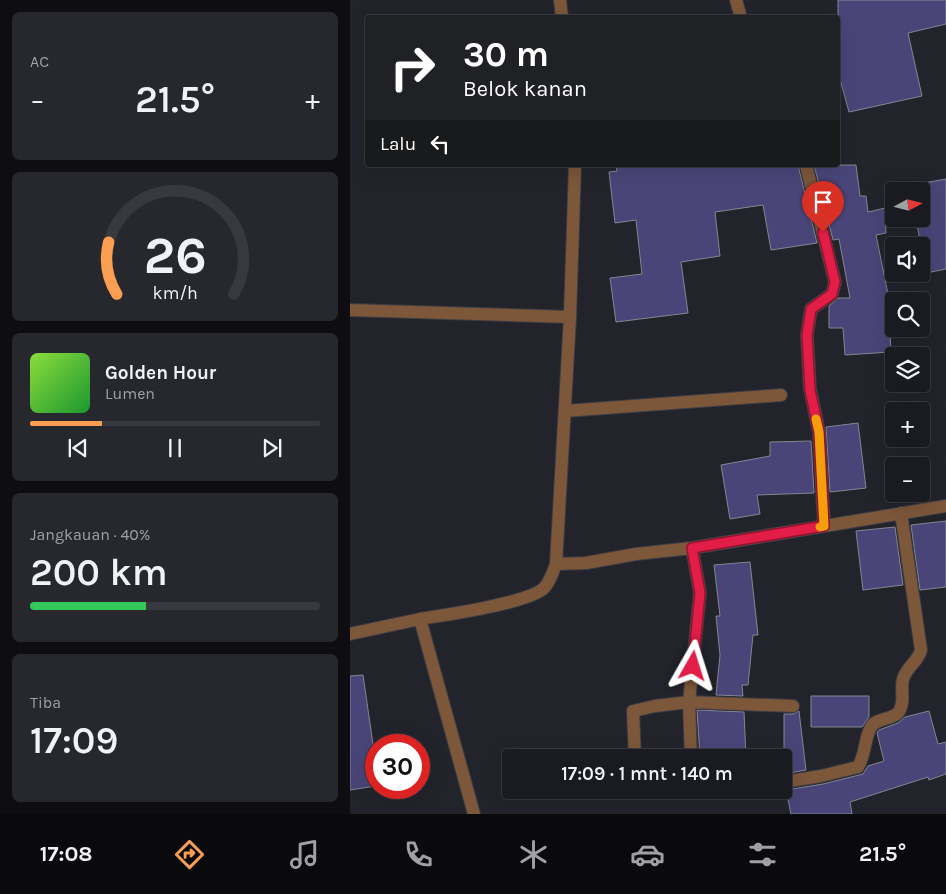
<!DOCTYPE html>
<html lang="id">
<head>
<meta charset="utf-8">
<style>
  :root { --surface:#1a1a21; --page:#27272e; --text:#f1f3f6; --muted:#9fa1a5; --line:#38383f; --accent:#fb9e51 }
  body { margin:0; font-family:Karla,sans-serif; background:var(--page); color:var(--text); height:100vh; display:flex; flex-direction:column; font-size:19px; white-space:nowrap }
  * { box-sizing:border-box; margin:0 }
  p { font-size:16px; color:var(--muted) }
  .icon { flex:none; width:28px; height:28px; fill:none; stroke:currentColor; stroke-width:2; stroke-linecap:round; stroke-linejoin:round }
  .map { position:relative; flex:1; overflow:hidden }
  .side { display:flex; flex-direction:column; gap:12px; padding:12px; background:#0e0e12; width:350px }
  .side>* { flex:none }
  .hud { position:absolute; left:15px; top:15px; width:475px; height:152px; border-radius:5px; box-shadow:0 5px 20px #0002,0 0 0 1px var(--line); background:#202124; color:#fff; overflow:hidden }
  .needle { width:32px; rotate:83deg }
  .tools { position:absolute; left:535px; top:182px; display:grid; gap:10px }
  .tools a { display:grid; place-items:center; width:45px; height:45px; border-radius:5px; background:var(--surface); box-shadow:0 5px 20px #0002,0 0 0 1px var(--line); font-size:25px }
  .speed { position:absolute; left:15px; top:734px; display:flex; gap:10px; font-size:25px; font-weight:700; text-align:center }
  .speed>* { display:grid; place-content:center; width:65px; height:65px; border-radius:50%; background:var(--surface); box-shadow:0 5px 20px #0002,0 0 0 1px var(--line); line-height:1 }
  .speed .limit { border:8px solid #d22; background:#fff; color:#111 }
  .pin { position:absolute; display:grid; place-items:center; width:42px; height:42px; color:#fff; margin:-51px -21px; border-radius:50% 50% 50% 0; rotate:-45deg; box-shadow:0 0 5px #0007 }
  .pin .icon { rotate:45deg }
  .me { position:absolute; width:55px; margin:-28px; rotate:6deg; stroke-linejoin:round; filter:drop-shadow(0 0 4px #0008) }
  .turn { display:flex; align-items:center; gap:18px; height:105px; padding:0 15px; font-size:22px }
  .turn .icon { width:65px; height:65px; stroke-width:2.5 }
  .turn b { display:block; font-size:35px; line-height:42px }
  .then { display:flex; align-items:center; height:48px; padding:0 15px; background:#0003; gap:10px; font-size:19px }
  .big { font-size:38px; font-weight:600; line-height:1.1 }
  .side .card { flex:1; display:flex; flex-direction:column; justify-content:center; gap:8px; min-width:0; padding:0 18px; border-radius:8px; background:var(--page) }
  .side .dial { align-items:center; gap:0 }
  .dial svg { height:130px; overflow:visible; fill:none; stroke:var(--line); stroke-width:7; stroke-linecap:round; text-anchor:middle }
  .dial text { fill:var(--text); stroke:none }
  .song { display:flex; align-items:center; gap:15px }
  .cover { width:60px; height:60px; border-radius:8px; background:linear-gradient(135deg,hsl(90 70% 55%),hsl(130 70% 35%)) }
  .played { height:5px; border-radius:2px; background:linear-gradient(90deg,var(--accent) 25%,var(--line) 25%) }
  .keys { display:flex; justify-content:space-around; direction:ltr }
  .heat { display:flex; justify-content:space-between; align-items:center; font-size:28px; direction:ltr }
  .charge { height:8px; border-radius:4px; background:linear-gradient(90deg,#34c759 40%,var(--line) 0) }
  .trip { position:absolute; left:152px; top:749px; width:290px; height:50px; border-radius:5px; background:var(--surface); box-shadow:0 5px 20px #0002,0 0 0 1px var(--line); font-weight:600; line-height:50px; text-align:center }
  .tab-bar { display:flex; height:80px; justify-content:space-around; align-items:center; background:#0a0a0d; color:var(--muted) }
  .tab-bar .icon { width:35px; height:35px }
  .tab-bar .current { color:var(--accent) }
  .tab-bar b { font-size:22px; color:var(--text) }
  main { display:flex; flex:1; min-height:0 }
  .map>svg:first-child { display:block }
  .building { fill:#4a4578; stroke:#858591 }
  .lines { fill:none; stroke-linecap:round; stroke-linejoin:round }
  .service-casing { stroke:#3d3d45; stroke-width:14 }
  .minor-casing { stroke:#3d3d45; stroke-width:14 }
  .service { stroke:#7c573a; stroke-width:12 }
  .minor { stroke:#7c573a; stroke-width:12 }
  .route-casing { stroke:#92132f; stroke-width:12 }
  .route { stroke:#e11d48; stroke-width:9 }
  .slow { stroke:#f59e0b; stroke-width:9 }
</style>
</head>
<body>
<main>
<section class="side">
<div class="card"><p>AC</p>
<div class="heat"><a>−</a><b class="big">21.5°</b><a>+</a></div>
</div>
<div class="card dial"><svg viewBox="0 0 100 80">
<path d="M14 69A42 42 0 1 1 86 69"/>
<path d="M14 69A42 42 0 0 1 9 37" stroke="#fb9e51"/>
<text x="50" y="56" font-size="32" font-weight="700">26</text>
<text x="50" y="72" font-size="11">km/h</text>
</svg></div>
<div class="card">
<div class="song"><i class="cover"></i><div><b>Golden Hour</b><p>Lumen</p></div></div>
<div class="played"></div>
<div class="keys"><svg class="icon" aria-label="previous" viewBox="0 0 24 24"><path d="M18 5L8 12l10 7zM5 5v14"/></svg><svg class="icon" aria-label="pause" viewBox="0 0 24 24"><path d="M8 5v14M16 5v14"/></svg><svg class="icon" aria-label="next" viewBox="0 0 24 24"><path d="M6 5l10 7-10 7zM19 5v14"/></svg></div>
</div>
<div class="card"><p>Jangkauan · 40%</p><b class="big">200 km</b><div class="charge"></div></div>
<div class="card"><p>Tiba</p><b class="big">17:09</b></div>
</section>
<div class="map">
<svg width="596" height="814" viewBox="0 0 596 814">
  <rect width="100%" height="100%" fill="#23232c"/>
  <path class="building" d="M488,0H596V24L558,33L572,96L499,112L488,72Z
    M266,165H448L467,243L421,250L413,205L365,212L370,256L331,262L338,313L266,322L260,278L292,274L286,220L265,223L259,172L267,171Z
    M464,165H506L510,196H516L518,212L535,208L536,233L526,235L538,294L541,352L495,355L493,328H479V306L488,298H500L489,239L483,240Z
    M596,179V269L576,273L566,219H571V191H570L568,184Z
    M508,423L516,488L480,492L476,427Z
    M461,441L464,493L407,495L410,514L380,519L371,465L420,456V442Z
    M596,521V587L570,590L561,525Z
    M545,527L553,585L513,590L506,531Z
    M400,562L408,635H403L398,685H392L393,696L366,695L370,655L366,616H370L364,565Z
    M13,675L26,765V786L0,790V676Z
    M461,696H519V717L512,727H461Z
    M347,710L394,712L396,758H350Z
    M449,711L456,770L434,774V714H443Z
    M579,711L588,744L596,742V774L579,780L578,777L500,802L502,814H441L436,790L473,784L513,774L518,766L534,761L527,733L529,730L548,723L555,717Z"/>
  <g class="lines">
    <defs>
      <path id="service" d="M215,411L431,395"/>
      <path id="minor" d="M210,0L212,18
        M386,0L391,18
        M456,165L485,282L482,294L461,309L457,335L460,389L469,432L474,526
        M0,310L220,317
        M206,564L236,563L286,554L342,548L596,506
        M70,619C94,615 179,603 194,588C200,582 203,572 206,564L220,317L225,165
        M0,634L70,619L124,814
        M285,758L283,711L305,706L339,702L443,706
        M341,758L339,702L350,593L342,548
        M434,782L471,776L508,767C516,754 514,739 521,727C526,718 541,720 548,713C556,702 550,690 553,679C557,666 568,662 571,650L551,513
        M295,790L301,792L344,793
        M343,790L344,793L371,790"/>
    </defs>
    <use href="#service" class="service-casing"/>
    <use href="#minor" class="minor-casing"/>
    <use href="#service" class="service"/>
    <use href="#minor" class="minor"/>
  </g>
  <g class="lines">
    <defs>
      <path id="route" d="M343,666L350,593L342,548L474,526L469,432L460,390L457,335L461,309L482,294L485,282L473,232"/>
    </defs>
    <use href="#route" class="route-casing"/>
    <use href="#route" class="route"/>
    <path class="slow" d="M466,419L469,432L474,526L470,527"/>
  </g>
</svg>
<div class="tools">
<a><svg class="needle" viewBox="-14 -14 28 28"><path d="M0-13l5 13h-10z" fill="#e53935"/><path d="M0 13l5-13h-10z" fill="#9fa1a5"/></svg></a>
<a><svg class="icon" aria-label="sound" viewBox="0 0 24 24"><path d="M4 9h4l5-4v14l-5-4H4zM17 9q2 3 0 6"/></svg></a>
<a><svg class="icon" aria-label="search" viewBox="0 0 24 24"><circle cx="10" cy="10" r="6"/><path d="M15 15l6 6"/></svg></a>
<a><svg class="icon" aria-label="layers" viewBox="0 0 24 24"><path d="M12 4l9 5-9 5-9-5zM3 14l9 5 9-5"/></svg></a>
<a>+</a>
<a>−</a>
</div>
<div class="speed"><div class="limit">30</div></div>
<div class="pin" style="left:473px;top:232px;background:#d93025"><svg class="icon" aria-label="arrive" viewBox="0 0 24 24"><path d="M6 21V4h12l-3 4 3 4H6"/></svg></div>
<svg class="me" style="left:343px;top:666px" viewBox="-20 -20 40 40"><path d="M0-17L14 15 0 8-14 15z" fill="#e11d48" stroke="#fff" stroke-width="4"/></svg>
<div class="trip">17:09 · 1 mnt · 140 m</div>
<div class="hud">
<div class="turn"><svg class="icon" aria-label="right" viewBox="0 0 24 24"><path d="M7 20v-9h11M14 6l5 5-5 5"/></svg><div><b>30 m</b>Belok kanan</div></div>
<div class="then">Lalu<svg class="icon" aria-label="left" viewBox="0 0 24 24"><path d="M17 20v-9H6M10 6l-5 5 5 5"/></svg></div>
</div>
</div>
</main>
<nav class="tab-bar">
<b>17:08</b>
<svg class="icon current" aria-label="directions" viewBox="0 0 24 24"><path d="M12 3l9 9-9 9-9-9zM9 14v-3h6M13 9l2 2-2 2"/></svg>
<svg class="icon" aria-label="music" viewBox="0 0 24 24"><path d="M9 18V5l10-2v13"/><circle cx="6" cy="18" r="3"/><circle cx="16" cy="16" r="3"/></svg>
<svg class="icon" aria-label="phone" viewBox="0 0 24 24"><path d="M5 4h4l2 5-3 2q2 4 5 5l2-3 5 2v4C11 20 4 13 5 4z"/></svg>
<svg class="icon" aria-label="climate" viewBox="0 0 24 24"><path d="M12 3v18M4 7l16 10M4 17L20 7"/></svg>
<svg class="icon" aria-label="car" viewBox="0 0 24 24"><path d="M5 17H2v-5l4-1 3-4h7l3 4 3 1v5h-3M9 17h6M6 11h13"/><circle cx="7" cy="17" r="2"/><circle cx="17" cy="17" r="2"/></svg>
<svg class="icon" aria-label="filters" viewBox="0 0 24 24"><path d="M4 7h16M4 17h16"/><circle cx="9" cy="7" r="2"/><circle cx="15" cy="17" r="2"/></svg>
<b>21.5°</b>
</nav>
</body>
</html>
